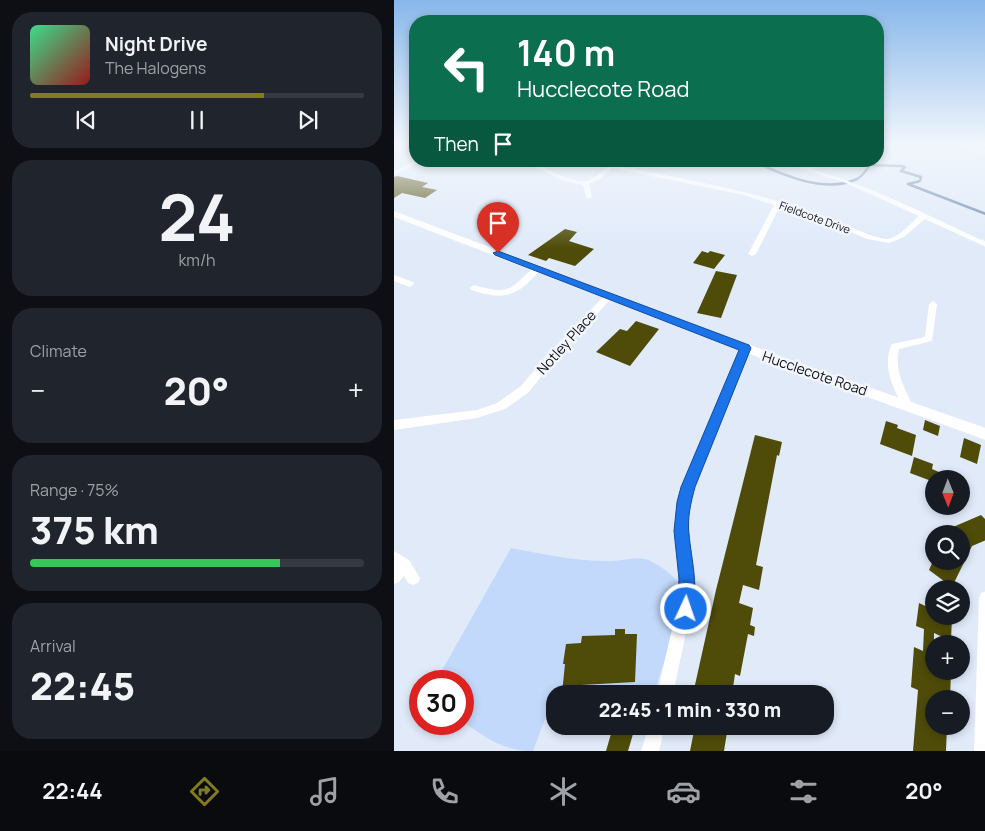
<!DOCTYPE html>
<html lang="en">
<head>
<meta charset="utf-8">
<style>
  :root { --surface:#171b24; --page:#20242c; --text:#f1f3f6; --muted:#9ea1a6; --line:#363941; --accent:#817b21 }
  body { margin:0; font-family:Manrope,sans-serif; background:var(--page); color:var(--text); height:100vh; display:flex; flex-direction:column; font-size:19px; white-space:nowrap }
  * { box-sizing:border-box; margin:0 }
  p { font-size:16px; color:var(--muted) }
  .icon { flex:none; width:28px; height:28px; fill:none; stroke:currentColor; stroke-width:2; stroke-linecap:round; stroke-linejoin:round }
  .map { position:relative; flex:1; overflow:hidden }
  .panel { display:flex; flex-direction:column; gap:12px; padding:12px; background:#0d0f14; width:394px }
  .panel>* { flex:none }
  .hud { position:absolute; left:15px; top:15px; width:475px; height:152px; border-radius:20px; box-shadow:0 2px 8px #0003; background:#0b6e4f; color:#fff; overflow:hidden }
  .needle { width:32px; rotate:179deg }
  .controls { position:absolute; left:531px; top:470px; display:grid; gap:10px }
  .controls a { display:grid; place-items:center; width:45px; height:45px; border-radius:50%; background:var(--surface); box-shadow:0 2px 8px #0003; font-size:25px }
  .speed { position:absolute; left:15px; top:670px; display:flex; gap:10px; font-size:25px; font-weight:700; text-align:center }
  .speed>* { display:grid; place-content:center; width:65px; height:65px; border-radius:50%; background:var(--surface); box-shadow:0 2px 8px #0003; line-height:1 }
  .speed .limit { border:8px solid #d22; background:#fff; color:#111 }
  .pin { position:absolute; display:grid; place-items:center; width:42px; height:42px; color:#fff; margin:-51px -21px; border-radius:50% 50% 50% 0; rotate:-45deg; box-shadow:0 0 5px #0007 }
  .pin .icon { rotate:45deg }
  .me { position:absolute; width:55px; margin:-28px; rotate:3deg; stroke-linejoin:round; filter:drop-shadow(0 0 4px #0008) }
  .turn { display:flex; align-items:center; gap:18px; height:105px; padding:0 25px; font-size:22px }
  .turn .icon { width:65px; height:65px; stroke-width:2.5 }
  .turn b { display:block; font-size:35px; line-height:42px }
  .then { display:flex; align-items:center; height:48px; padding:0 25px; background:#0003; gap:10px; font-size:19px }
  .big { font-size:38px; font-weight:800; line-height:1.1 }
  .panel .tile { flex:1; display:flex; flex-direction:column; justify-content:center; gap:8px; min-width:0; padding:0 18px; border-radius:20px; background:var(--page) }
  .panel .dial { align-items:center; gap:0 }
  .dial b { font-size:65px; line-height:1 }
  .song { display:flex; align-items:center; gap:15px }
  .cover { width:60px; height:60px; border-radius:8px; background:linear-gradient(135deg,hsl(150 70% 55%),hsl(0 70% 35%)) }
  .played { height:5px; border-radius:2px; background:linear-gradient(90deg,var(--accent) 70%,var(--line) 70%) }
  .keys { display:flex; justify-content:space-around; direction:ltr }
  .heat { display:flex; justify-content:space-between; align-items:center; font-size:28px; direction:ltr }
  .charge { height:8px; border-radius:4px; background:linear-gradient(90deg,#34c759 75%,var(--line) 0) }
  .trip { position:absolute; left:152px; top:685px; width:288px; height:50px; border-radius:20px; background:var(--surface); box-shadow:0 2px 8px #0003; font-weight:800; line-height:50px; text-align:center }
  .menu { display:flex; height:80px; justify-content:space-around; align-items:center; background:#090b0e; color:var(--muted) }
  .menu .icon { width:35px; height:35px }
  .menu .current { color:var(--accent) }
  .menu b { font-size:22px; color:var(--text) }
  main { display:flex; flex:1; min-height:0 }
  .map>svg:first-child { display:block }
  .green { fill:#c2d9fb }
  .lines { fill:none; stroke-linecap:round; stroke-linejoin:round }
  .stream { stroke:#6f88ac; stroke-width:2.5 }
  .building { fill:#4f4b09 }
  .minor { fill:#fff; fill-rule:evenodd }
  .tertiary { fill:#fff; fill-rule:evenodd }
  .route { fill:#1a73e8; stroke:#114b97 }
  .labels { text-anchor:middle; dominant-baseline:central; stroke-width:5; stroke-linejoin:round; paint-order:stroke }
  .far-street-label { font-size:11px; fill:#0d1015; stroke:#f3f7fd }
  .street-label { font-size:14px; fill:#0d1015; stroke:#f3f7fd }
</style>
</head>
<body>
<main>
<section class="panel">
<div class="tile">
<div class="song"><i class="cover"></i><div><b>Night Drive</b><p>The Halogens</p></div></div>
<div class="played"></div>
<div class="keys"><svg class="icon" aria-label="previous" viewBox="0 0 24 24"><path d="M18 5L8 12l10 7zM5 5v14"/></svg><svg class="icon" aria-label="pause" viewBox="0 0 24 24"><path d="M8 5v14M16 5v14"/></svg><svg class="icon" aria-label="next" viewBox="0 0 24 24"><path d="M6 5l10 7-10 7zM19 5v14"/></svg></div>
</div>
<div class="tile dial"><b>24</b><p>km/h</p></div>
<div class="tile"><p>Climate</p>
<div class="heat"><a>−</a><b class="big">20°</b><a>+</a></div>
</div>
<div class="tile"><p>Range · 75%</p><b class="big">375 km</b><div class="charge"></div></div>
<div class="tile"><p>Arrival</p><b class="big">22:45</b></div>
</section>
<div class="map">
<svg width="592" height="751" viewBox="0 0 592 751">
  <rect width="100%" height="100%" fill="#e0eaf9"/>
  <path class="green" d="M117,548C149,554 180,561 212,561C223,562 241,557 250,559C259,560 284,577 285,586C290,608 267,670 260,694H161V704H160L157,711H154L139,751C109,751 93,738 69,722V681H42Z"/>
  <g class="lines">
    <path class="stream" d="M359,161C388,175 431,194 463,179C469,176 472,170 476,165L507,166L511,167L507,171L527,177L526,181L514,184L592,214"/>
  </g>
  <path class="building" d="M3,176L34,183L28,187L43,190L31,198L8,193L0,198V177Z
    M171,229L183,232L175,241L200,249L181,266L155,258L152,261L134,255Z
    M308,251L314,253L316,251L331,255L320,269L299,263Z
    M322,271L343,275L327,318L303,313Z
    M242,321L265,329L236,366L202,352L226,329L233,331Z
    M531,420L546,426L544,436L529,430Z
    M492,421L504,425L503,428L522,435L518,456L486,444Z
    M361,435L388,442L385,456L383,455L362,565L369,567L365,590L349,585L345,603L359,608L356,625L361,627L360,636L354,634L346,676L341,674L338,694H299L322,590Z
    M570,438L587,445L583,464L566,457Z
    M520,457L539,464L538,469L561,479H540V482L516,473Z
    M587,515L592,520V540L578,546L558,587L535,570L539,561H568V534H565L559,527Z
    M525,603L540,610V616H558L557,641L540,633V671H557L556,699H540V726H553L552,751H519L524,690L517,687L520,647L529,651L530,629L522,626Z
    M221,629H231V634H243L241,682L187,685L186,691L168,693L171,664H169L172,644L187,643L188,636L221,635Z
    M301,726H334L330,751H296Z
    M219,727L239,734L234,751H212Z"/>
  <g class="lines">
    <path class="minor" d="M555,143H563L592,150V154Z
      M21,161H28L0,175V171Z
      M133,161H139L140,163C153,168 180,184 193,181C203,178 212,167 219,161H224L222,165C294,180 368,192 436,219C449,223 483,240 494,239C505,237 517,223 525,216L447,181L379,161H389L415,168L422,161H429L420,170C480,187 535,216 592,242V247L531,219L510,237L495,243L473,239L429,220L386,206L362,254L358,256L354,254L380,205L350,195L218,168L207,178L195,184L198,197L195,199L192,197L189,185L170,181L135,165Z
      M140,267H146L147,269C123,297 111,301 77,290L76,288L80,285C116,295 114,291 140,267Z
      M0,275L19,282L20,284L16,287L0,281Z
      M214,294L217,295V299L159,361L135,392L111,409L83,418L0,430V420L83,410L103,403L127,386L153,355L211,295Z
      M539,301L543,304L538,341L505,349C500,370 510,387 519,406L518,409L514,410L510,409C500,389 487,366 498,344L531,337L535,304Z
      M351,345L356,348L300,487L293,516L300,595L279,694H263L286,595L281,516L288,487L346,348Z
      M0,551L15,560L26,578L24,583L19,585L14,583L10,576L5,582L0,584Z
      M592,591V751H580L585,598L587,593Z
      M255,726H271L265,751H247Z"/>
    <path class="tertiary" d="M0,211L377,353L592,428V440L369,359L0,217Z"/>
  </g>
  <linearGradient id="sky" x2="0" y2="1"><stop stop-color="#88b7ea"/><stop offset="0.58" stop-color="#f1f6fc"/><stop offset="1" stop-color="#f1f6fc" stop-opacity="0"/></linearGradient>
  <rect width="592" height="248" fill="url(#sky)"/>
  <path class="route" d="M104,251L355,345L357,348L301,487C297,502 293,518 295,534C297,557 306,593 297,615L292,617L286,615L283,609L285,579L280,531L283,502L287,487L345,350L101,255L99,253Z"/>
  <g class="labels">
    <g class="far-street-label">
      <text transform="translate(421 217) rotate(20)">Fieldcote Drive</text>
    </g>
    <g class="street-label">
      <text transform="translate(172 342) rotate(-48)">Notley Place</text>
      <text transform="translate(421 373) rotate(19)">Hucclecote Road</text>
    </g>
  </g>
</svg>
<div class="controls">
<a><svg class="needle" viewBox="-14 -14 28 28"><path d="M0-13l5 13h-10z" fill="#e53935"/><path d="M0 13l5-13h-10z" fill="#9ea1a6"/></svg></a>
<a><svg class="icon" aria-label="search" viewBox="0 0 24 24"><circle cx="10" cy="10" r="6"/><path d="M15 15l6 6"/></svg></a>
<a><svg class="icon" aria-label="layers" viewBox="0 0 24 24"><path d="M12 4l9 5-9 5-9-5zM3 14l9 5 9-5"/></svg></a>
<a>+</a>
<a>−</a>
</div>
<div class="speed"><div class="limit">30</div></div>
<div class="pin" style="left:104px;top:253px;background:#d93025"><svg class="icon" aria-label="arrive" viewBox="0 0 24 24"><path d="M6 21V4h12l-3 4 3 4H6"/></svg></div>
<svg class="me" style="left:292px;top:609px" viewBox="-20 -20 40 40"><circle r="17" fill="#1a73e8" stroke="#fff" stroke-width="3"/><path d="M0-11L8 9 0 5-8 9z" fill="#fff"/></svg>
<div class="trip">22:45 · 1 min · 330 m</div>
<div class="hud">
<div class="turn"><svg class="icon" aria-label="left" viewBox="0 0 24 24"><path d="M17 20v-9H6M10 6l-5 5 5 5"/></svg><div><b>140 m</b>Hucclecote Road</div></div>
<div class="then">Then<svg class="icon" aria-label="arrive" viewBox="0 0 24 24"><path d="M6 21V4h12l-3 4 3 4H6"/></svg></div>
</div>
</div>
</main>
<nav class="menu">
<b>22:44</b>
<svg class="icon current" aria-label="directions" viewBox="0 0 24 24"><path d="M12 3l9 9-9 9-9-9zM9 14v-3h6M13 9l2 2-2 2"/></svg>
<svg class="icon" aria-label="music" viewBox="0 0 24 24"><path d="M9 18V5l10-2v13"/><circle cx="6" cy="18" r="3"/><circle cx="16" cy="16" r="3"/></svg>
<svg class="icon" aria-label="phone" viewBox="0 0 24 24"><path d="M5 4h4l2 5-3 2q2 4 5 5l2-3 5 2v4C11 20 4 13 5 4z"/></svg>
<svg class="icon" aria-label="climate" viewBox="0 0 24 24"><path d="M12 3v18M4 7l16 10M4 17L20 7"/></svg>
<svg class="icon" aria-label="car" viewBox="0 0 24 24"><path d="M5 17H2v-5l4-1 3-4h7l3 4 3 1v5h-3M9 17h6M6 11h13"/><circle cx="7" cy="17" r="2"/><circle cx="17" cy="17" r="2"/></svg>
<svg class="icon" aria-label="filters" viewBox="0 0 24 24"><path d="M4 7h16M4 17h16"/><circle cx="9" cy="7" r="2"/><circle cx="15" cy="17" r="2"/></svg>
<b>20°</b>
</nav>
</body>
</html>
